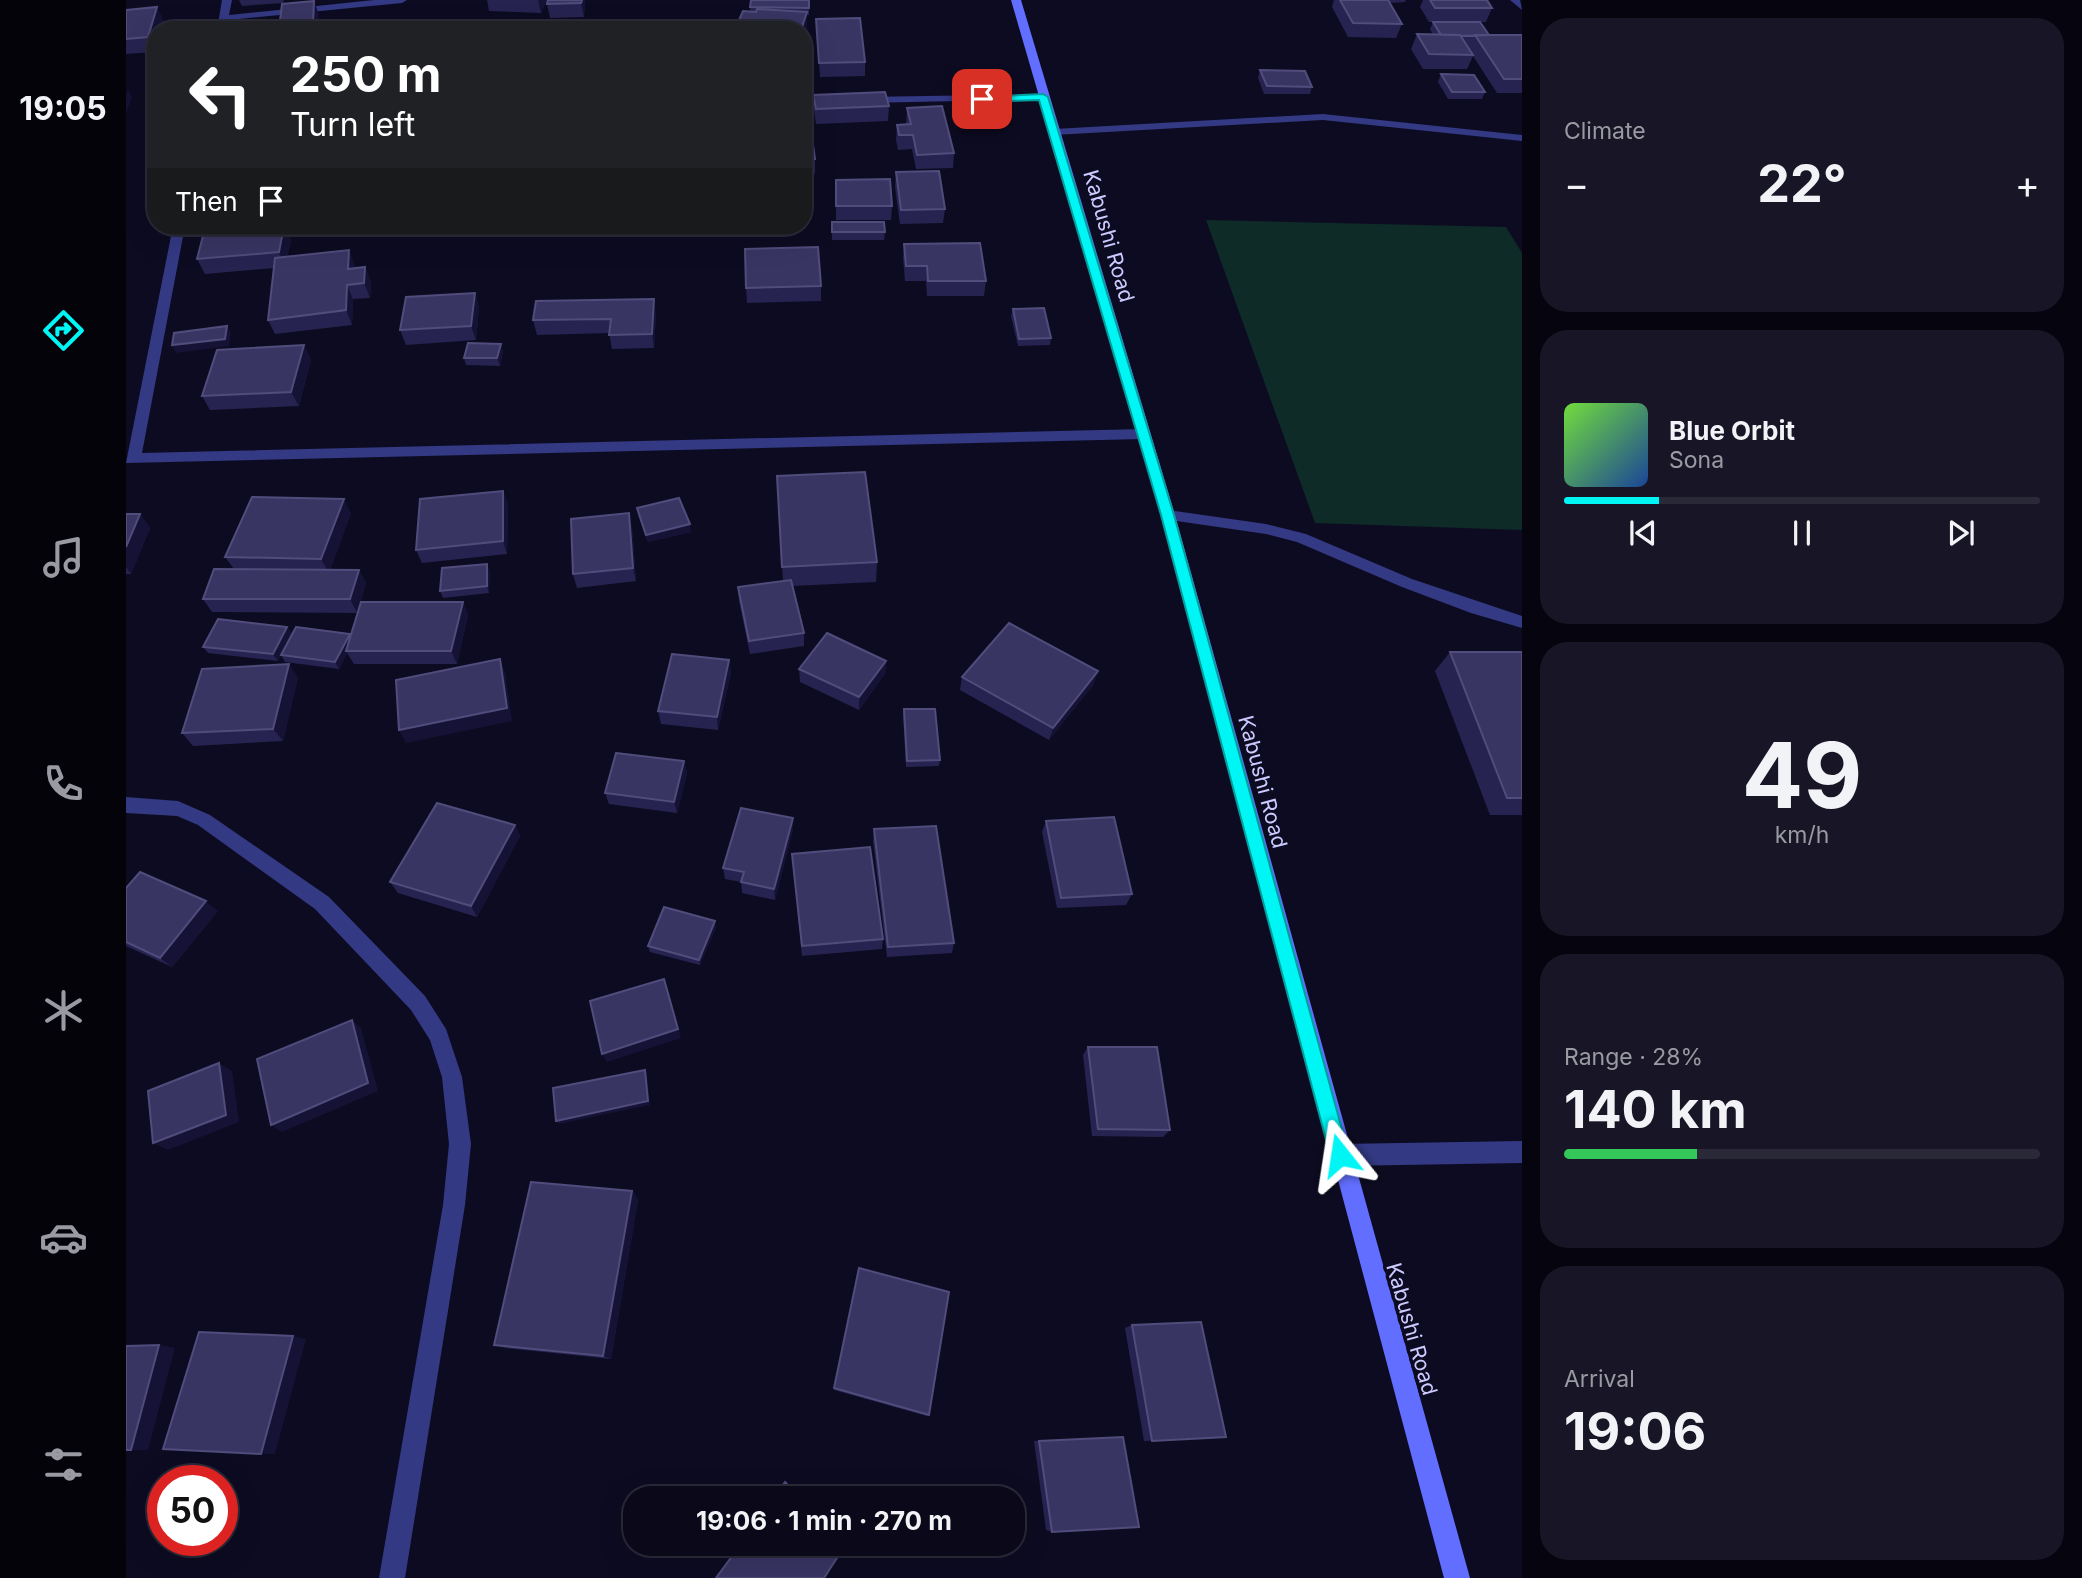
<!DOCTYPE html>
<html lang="en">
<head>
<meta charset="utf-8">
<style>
  :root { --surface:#0a0819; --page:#181626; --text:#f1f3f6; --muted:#999aa2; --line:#2a2938; --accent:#00f6f5 }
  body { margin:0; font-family:Inter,sans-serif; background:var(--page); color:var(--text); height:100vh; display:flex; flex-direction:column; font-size:26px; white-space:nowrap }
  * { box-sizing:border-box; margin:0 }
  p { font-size:23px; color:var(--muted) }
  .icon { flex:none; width:38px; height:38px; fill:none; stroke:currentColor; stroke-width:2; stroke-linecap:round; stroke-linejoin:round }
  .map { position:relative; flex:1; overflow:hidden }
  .drawer { display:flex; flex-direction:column; gap:18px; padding:18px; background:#06040e; width:560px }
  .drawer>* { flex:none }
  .guide { position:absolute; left:21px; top:21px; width:665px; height:214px; border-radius:28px; box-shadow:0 7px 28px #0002,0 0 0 2px var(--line); background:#202124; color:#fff; overflow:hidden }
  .speed { position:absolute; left:21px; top:1465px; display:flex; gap:14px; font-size:35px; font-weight:700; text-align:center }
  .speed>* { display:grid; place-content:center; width:91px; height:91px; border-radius:50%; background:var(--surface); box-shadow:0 7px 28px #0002,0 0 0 2px var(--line); line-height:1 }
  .speed .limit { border:10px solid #d22; background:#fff; color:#111 }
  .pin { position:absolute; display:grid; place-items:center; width:60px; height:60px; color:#fff; margin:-30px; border-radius:14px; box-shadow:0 4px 10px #0006 }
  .me { position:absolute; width:77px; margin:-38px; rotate:345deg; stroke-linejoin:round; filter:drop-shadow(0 0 5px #0008) }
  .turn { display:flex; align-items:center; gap:24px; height:147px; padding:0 28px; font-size:32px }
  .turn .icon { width:91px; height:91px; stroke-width:2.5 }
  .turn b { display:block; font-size:49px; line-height:60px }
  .then { display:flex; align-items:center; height:66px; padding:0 28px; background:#0003; gap:14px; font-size:26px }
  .big { font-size:52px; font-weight:700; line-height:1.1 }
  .drawer .tile { flex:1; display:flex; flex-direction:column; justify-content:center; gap:10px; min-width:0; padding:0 24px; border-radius:28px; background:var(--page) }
  .drawer .dial { align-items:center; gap:0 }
  .dial b { font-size:91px; line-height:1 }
  .song { display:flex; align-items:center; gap:21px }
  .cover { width:84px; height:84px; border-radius:10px; background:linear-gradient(135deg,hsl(100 70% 55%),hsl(220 70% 35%)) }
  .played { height:7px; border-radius:4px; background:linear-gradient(90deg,var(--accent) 20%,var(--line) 20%) }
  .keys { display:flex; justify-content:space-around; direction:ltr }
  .heat { display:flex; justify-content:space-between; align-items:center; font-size:38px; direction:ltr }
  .charge { height:10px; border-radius:5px; background:linear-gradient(90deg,#34c759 28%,var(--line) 0) }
  .trip { position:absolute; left:497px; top:1486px; width:402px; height:70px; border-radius:28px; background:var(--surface); box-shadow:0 7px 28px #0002,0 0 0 2px var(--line); font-weight:700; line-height:70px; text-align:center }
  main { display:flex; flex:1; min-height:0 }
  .tab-bar { display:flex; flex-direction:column; width:126px; justify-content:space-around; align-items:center; background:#04030a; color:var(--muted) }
  .tab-bar .icon { width:49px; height:49px }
  .tab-bar .active { color:var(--accent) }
  .tab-bar b { font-size:32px; color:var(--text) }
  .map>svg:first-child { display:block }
  .green { fill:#0e2b27 }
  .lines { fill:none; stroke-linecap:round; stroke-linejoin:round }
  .minor { fill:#333983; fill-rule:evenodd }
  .secondary { fill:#626eff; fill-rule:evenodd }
  .wall { fill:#272350 }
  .shaded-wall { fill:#151235 }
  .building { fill:#393563; stroke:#504c7b; stroke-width:2 }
  .route { fill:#00f6f5; stroke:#00a09f; stroke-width:2 }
  .labels { text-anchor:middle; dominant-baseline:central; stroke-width:7; stroke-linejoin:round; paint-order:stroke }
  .street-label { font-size:21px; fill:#cccbff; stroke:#0d0b21 }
</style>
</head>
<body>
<main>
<nav class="tab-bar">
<b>19:05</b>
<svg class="icon active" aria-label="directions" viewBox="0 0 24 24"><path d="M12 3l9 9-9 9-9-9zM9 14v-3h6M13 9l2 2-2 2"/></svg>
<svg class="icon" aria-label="music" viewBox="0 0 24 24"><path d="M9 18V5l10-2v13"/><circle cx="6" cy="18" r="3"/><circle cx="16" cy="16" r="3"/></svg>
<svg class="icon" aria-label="phone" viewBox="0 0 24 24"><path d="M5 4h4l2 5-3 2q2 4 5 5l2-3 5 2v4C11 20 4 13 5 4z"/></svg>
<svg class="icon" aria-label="climate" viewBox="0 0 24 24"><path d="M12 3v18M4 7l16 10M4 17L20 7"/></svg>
<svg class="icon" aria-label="car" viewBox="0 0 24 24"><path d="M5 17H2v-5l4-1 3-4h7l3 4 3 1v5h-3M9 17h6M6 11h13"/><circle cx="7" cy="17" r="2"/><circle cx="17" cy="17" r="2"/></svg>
<svg class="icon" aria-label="filters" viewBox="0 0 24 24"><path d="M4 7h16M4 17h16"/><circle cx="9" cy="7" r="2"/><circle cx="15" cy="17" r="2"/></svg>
</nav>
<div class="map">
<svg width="1396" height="1578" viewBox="0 0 1396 1578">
  <rect width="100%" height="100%" fill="#0d0b21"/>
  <path class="green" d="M1080,220L1380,227L1396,253V530L1189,523Z"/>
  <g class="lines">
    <path class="minor" d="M96,0H106L103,15L248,0H281L276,3L102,20L101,30H91Z
      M1384,0H1394L1396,10Z
      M917,94L921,95V99L739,103L734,100L739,97Z
      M677,98H711L716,101L711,104H677Z
      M1197,114L1396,135V141L1197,120L928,135L923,132L928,129Z
      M47,226H59L16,453L1017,429L1024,434L1017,439L0,463Z
      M1042,510L1140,524L1180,534L1286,579L1396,616V628L1345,613L1276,587L1171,542L1140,534L1037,519L1035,515L1037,511Z
      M0,797L52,801L84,815L203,897L299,996L320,1029L336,1077L345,1144L339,1205L279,1578H253L317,1205L323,1144L316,1077L304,1040L285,1010L189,909L72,825L51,816L0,813Z
      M1396,1141V1163L1214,1166L1206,1163L1203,1155L1206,1147L1214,1144Z"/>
    <path class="secondary" d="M885,0H895L1049,515L1344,1578H1318L1035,515Z"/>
  </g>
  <path class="wall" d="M113,0H158L157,3L116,6Z
    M361,0H421L415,13L363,11Z
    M422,0H459L458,17L424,18L421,4Z
    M683,0V15H681V26L677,38V30H610V27L624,12V7Z
    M1208,0H1280L1279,2L1264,3L1276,24L1270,38L1222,37L1206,7Z
    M1297,0H1361L1366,8L1360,22H1354L1363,35H1396V93H1371L1347,56L1341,69H1297L1285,49L1291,34L1307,35L1304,29L1307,22H1303L1294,7Z
    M0,10L38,21L29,52L0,54Z
    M690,19L739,62V76L694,77Z
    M677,39H681L682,74H677Z
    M1134,70L1186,87L1184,94H1138L1132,78Z
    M1315,74L1359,92L1356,99H1322L1312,82Z
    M687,95L763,106L762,121L690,124L688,110Z
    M781,108L828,153L827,168L790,169L786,149L772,150L770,140L771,125H780Z
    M677,138L689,159V174H677Z
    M770,172L819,209L817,223L774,224L769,187Z
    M710,180L766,206L765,220H710Z
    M706,222L759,232L758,240H706Z
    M122,226H165L163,236L165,241L161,257L229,265V268L239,267L245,282L244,298L227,299L226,325L149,334L142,320L148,268L79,274L71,259L122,229Z
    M174,226H230L229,233L179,236Z
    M778,244L860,281L858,296H801L800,281H779L777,258Z
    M695,286V301L621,303L620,288Z
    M349,293L353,308L350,340L280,345L274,330Z
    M887,309L925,338L924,345L892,346L885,316Z
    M530,314L528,348L486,349L483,333L411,335L407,320Z
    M178,345L185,360L173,406L84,410L76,396Z
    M377,351L374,366L340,365L338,358Z
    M651,476L751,562L750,582L666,586L678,633V646L624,654L613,601L612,587L657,581Z
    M377,491L382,505L381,554L296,563L290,550Z
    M511,508L565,532L522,542L512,515Z
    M225,513L204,570H233L240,583L231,613L86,612L77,599L108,569L99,557Z
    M0,514H14L24,528L5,574H0Z
    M506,527L510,581L451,588L447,574Z
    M364,571L363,593L317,598L314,591Z
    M337,602L342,615L331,664H228L221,653L213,669L159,662L155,655L152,661L82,653L77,647L161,627L166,634L156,653L224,634L225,636Z
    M1324,652H1396V815H1364L1309,671Z
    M603,660L605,673L592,730L535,724L532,711Z
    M760,661L759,674L733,710L674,682L673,669Z
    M172,677L157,741L67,746L56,733Z
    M836,677L968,684L923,740L834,690Z
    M778,709L814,760L813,766L780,767L777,715Z
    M558,761L561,773L551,813L483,804L479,793Z
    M920,821L1006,894L1000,905L931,908L916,832Z
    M389,825L394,836L351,917L272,893L264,882Z
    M667,829L649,900L616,893L615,882L599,879L597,868Z
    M748,829L828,943L826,953L761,957L747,841Z
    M666,854L757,939L756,949L676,956Z
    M0,888L92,911L46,967L0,946Z
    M590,927L574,965L524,952L522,946Z
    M962,1047L1044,1130L1037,1137L966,1136L957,1055Z
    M506,1191L512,1200L485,1359L379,1348L368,1345Z
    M733,1268L803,1415L801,1416L708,1390Z
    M1006,1325L1100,1437L1018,1441L999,1328Z
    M997,1437L926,1532L920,1530L908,1441Z"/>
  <path class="shaded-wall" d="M412,0H421L415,13Z
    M456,0H459L458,17L455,3Z
    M188,1L193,15L192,30H154L153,29Z
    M31,7L38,21L35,30H30L29,52L22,37Z
    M681,12V26L677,38V30H675Z
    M2,90L6,97L0,113V95Z
    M158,226L165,241L159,267L153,252Z
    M161,226H165L164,236L160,229Z
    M223,250L229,265L228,283L222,269Z
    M239,267L245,282L244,298L238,283Z
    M221,285L227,299L226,325L220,310Z
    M349,293L353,308L350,340L345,326Z
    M528,299L530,314L528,348L526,334Z
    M101,326L105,334L103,346L50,353L46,345Z
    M375,344L377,351L374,366L371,358Z
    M178,345L185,360L173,406L165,392Z
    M377,491L382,505L381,554L377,541Z
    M218,499L225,513L203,573L195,559Z
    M503,513L506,527L510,581L507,568Z
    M14,514L24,528L5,574L0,567V547Z
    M564,524L565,532L522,542L520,535Z
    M361,564L364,571L363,593L361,586Z
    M233,570L240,583L231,613L224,599Z
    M337,602L342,615L331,664L325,651Z
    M161,627L166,634L152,661L147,654Z
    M224,634L228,641L220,651L221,653L213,669L209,662Z
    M374,659L379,672L386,721L280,743L273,730Z
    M603,660L605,673L592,730L591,717Z
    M760,661L759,674L733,710V697Z
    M163,664L172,677L157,741L147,729Z
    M972,671L968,684L923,740L927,728Z
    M558,761L561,773L551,813L548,802Z
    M667,818V829L649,900L648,889Z
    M389,825L394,836L351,917L345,906Z
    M80,901L92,911L46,967L34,958Z
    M589,921L590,927L574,965L573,960Z
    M541,988L555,1038L481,1062L476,1054Z
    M226,1020L235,1028L252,1091L156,1132L145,1125Z
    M93,1063L106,1071L113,1122L42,1150L27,1143Z
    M519,1070L521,1074L524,1105L433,1124L430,1121Z
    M506,1191L512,1200L485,1359L477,1356Z
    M167,1336L180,1339L149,1454H135Z
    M33,1345L49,1348L22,1450H5Z"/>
  <path class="building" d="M422,0H456L455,3L421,4Z
    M625,0H683V8L624,7Z
    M1214,0H1262L1276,24L1227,23Z
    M1304,0H1361L1366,8H1309Z
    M188,1L187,25L153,29L156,4Z
    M31,7L22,37L0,39V10Z
    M631,9L681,12L675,30H634L610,27L617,11L630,12Z
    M734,18L739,62L693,63L690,19Z
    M1307,22H1354L1363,35L1335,36L1334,35H1315Z
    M322,25L360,30H317Z
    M1291,34L1334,35L1347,55L1303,54Z
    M1349,35H1396V79H1378Z
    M677,39H681V60H677Z
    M1134,70L1179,71L1186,87L1141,86Z
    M1315,74L1348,75L1359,92H1326Z
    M759,92L763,106L690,109L687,95Z
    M816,106L828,153L791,155L787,135H773L771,125L785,124L781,108Z
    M677,138H686L689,159L677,160Z
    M813,171L819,209L775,210L770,172Z
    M764,179L766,206H710V180Z
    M706,222H758L759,232H706Z
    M122,226H161L160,229L158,226L122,229Z
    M158,226L153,252L71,259L78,232Z
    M854,243L860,281H802L801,266H780L778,244Z
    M692,247L695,286L620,288L619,249Z
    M223,250L222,269L239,267L238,283L221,285L220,310L142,320L149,258Z
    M349,293L345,326L274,330L280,297Z
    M528,299L526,334L483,335L485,319L407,320L410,301Z
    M918,308L925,338L893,339L887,309Z
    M101,326L99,339L46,345L48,333Z
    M342,343L375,344L371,358H338Z
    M178,345L165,392L76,396L91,350Z
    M739,472L751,562L656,567L651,476Z
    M377,491V541L290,550L294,499Z
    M126,497L218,499L195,559L99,557Z
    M553,498L564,524L520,535L511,508Z
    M503,513L507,568L447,574L445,519Z
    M0,514H14L0,547Z
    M361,564V586L314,591L316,568Z
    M88,569L233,570L224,599H77Z
    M665,580L678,633L623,641L612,587Z
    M235,602H337L325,651H220Z
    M92,619L161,627L147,654L77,647Z
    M883,623L972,671L927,728L836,677Z
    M170,627L224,634L209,662L155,655Z
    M701,633L760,661L733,697L673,669Z
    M1324,652H1396V798H1381Z
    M546,654L603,660L591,717L532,711Z
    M374,659L381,708L273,730L270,680Z
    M163,664L147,729L56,733L76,669Z
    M778,709H809L814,760L781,761Z
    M490,753L558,761L548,802L479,793Z
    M311,803L389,825L345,906L264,882Z
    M615,808L667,818L648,889L615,882L618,872L597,868Z
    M988,817L1006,894L935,898L920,821Z
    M810,826L828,943L762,947L748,829Z
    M744,847L757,939L676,946L666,854Z
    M14,872L80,901L34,958L0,942V888Z
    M538,907L589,921L573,960L522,946Z
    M538,979L552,1029L476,1054L464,1001Z
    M226,1020L242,1083L145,1125L131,1059Z
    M962,1047H1031L1044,1130L972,1129Z
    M93,1063L100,1115L27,1143L22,1091Z
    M519,1070L522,1101L430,1121L427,1088Z
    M405,1182L506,1191L477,1356L368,1345Z
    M733,1268L823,1292L803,1415L708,1388Z
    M1075,1322L1100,1437L1026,1441L1006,1325Z
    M73,1332L167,1336L135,1454L37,1449Z
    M33,1345L5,1450H0V1346Z
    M997,1437L1013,1527L926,1532L913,1441Z
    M659,1482L674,1498H648Z
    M615,1544H720L698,1578H590Z"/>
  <path class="route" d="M917,94L922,97L1048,515L1223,1155L1221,1162L1214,1165L1207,1162L1204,1155L1035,515L913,100L856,102L851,99L856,97Z"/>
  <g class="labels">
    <g class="street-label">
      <text transform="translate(983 236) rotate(74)">Kabushi Road</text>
      <text transform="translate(1137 782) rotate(75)">Kabushi Road</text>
      <text transform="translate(1286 1329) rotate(74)">Kabushi Road</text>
    </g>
  </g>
</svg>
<div class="speed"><div class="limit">50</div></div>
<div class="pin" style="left:856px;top:99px;background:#d93025"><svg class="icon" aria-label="arrive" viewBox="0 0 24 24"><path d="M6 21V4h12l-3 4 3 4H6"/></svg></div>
<svg class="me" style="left:1214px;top:1155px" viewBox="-20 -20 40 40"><path d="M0-17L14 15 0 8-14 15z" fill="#00f6f5" stroke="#fff" stroke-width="4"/></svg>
<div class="trip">19:06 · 1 min · 270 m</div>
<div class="guide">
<div class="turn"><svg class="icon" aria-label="left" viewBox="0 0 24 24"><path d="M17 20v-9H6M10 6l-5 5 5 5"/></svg><div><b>250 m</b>Turn left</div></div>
<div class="then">Then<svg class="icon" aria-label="arrive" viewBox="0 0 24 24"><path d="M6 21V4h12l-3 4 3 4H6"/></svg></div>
</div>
</div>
<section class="drawer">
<div class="tile"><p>Climate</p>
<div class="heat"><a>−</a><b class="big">22°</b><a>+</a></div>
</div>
<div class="tile">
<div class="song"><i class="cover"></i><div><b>Blue Orbit</b><p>Sona</p></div></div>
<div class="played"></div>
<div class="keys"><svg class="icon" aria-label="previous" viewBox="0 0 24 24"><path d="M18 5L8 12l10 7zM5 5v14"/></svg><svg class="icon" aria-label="pause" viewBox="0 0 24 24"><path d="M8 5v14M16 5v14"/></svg><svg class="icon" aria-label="next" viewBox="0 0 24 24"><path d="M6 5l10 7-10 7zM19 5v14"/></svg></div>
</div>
<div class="tile dial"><b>49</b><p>km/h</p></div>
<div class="tile"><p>Range · 28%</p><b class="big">140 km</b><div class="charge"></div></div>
<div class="tile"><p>Arrival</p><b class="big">19:06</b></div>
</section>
</main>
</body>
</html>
